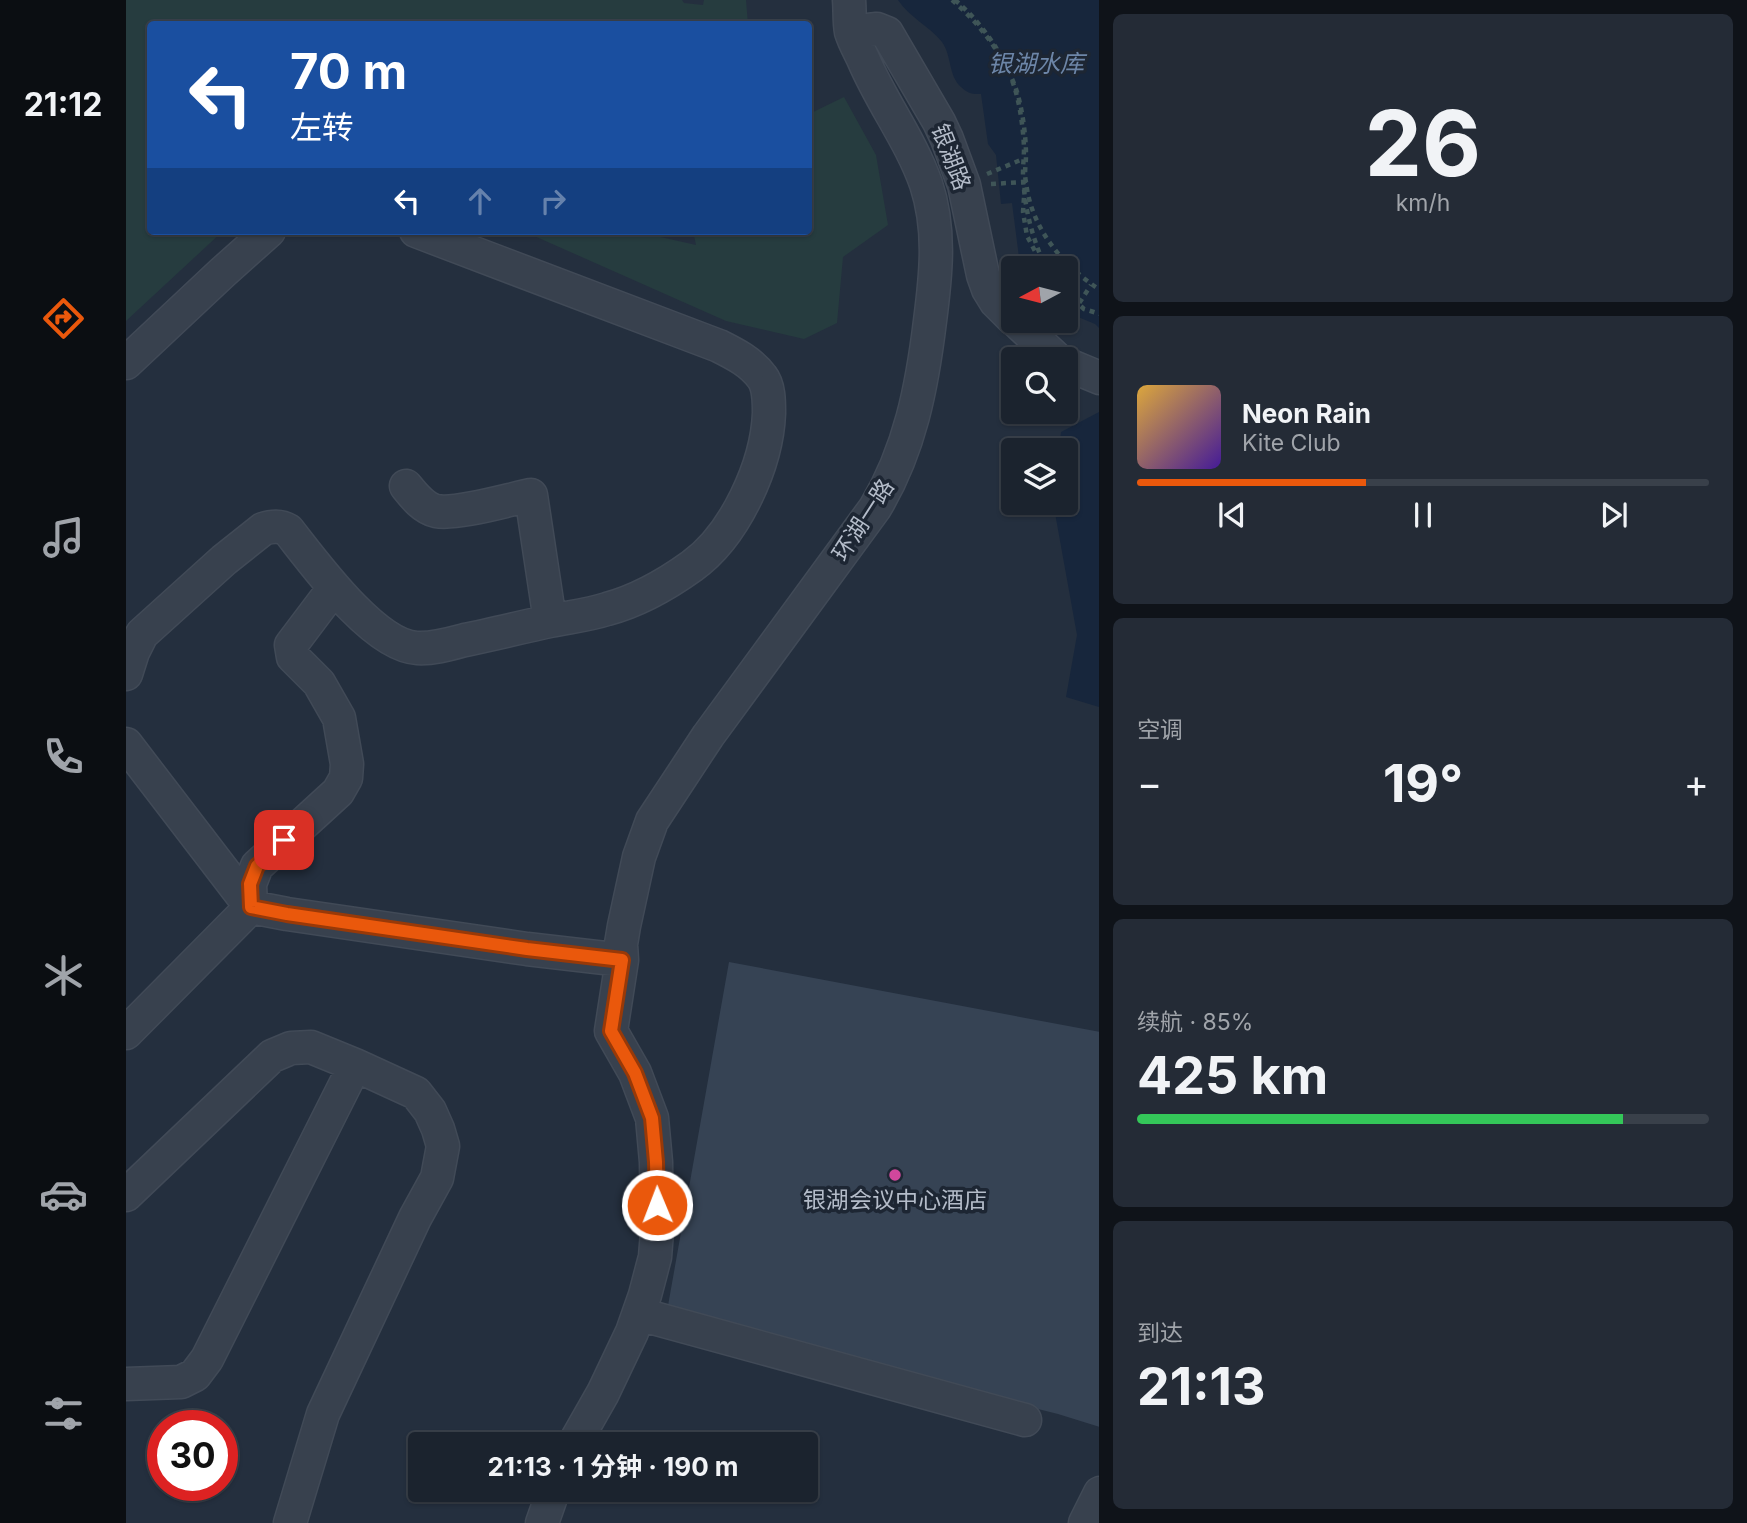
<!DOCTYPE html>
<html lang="zh">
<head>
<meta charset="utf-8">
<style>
  :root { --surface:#1b232e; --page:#242b36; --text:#f1f3f6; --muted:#a0a4aa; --line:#39404a; --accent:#ea580c }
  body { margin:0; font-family:Inter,"Noto Sans SC",sans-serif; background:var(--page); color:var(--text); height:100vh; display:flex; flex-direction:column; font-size:26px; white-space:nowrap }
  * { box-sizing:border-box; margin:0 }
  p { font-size:23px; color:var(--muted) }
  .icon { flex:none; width:38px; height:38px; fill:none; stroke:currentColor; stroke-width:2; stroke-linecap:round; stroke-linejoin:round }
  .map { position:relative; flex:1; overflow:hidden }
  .sheet { display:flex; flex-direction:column; gap:14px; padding:14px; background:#0f1319; width:648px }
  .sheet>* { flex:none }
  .hud { position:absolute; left:21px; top:21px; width:665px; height:214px; border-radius:7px; box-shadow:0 2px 5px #0004,0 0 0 2px var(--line); background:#1a4fa0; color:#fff; overflow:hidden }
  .needle { width:46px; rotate:263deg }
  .controls { position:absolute; left:875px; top:256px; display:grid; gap:14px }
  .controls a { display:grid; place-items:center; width:77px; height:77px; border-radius:7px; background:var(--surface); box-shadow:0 2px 5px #0004,0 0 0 2px var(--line); font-size:35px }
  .speed { position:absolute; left:21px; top:1410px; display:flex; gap:14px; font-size:35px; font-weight:700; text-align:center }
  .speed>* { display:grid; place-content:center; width:91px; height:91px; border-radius:50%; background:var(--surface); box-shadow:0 2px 5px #0004,0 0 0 2px var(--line); line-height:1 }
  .speed .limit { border:10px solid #d22; background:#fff; color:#111 }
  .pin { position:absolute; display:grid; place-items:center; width:60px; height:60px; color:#fff; margin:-30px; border-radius:14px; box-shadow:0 4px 10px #0006 }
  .me { position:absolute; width:77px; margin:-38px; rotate:359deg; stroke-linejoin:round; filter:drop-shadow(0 0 5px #0008) }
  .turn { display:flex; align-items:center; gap:24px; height:147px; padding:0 28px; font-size:32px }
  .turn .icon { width:91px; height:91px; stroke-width:2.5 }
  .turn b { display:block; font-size:49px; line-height:60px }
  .lanes { display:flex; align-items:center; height:66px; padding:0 28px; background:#0003; justify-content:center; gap:35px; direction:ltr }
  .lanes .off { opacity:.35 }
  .big { font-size:52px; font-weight:700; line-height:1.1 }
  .sheet .widget { flex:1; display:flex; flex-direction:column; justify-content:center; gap:10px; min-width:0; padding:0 24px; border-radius:10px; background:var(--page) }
  .sheet .dial { align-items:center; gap:0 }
  .dial b { font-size:91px; line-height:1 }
  .song { display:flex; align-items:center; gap:21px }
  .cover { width:84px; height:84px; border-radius:10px; background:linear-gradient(135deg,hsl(40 70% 55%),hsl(260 70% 35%)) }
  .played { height:7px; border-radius:4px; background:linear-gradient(90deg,var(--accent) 40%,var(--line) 40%) }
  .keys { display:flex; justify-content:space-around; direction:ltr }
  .heat { display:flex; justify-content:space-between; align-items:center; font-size:38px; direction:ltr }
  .charge { height:10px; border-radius:5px; background:linear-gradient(90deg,#34c759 85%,var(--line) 0) }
  .trip { position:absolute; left:282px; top:1432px; width:410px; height:70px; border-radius:7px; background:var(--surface); box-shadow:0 2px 5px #0004,0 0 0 2px var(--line); font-weight:700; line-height:70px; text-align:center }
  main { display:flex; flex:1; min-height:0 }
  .dock { display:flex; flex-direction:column; width:126px; justify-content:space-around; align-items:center; background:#0b0e12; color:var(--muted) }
  .dock .icon { width:49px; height:49px }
  .dock .on { color:var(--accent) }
  .dock b { font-size:32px; color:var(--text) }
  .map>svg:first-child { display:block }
  .green { fill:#263c3f }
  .water { fill:#17263c }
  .building { fill:#364354 }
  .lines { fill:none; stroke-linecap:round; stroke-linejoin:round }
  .minor-casing { stroke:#414a57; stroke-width:35 }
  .path { stroke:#3f5557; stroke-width:4.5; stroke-dasharray:5 5; stroke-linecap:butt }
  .minor { stroke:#38414e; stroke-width:32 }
  .path-bridge { stroke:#3f5557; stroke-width:4.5; stroke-dasharray:5 5; stroke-linecap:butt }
  .route-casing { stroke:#983908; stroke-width:18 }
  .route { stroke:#ea580c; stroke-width:12 }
  .hotel-dot { fill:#d1479c; stroke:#1d2633; stroke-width:2.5 }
  .labels { text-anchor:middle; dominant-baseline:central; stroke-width:7; stroke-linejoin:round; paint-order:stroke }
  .street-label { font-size:23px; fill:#b4bcc9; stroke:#1d2633 }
  .poi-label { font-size:23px; fill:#b4bcc9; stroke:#1d2633 }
  .water-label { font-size:24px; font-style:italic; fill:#6d86a8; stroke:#1d2633 }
</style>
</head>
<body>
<main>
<nav class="dock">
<b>21:12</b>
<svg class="icon on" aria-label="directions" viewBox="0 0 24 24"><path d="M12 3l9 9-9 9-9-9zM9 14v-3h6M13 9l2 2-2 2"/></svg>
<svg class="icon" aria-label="music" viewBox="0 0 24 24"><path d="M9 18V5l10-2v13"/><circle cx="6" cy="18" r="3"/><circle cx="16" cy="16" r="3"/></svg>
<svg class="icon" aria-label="phone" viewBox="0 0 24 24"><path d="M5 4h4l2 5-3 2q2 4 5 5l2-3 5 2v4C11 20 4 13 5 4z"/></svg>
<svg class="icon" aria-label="climate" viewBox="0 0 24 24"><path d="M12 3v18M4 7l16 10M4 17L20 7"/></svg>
<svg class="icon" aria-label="car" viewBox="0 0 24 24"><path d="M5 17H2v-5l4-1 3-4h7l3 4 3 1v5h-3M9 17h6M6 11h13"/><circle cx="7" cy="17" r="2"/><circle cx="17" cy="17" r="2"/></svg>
<svg class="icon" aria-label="filters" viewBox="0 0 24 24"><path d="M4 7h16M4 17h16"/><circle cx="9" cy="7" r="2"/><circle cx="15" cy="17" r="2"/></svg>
</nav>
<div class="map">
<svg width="974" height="1523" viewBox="0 0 974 1523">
  <rect width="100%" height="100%" fill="#242f3e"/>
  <path class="green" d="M0,0H556L558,3L577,5L578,0H620L622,24H24V231H97L0,321Z
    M718,97L750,155L762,225L717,257L711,323L678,339L600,321L397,231H508L570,245L567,231H682L683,114Z"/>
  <path class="water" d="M772,0H973V328L969,324L940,312V268H896L894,265L886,203L875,204L870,155L862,144L855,94C847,94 842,94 835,87C822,75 826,56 816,42C803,26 783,17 772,0Z
    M973,412V707L940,697L951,635L929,513L930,502H940V450H933L935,432Z"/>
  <path class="building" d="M603,962L974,1032V1427L932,1414L540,1317Z"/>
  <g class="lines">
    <defs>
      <path id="minor" d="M725,32L751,29L761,33L813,122L821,139L838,185L857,275L862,289L870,302L887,319
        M290,231L593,346C609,354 625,362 636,377C643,386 643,401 643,413C641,465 609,535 566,566C541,584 511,601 481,609C463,615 443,617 424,621
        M889,320L931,359
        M0,363L96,273L143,231
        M940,364L974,378
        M0,674L7,652L16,634L98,560L137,529C146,526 154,525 162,530C188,563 248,646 291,648C307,649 324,644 339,640C368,634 396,627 424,621L405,495C381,500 331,515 310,511C297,508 288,496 280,486
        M0,744L125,907
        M125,907L124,884L131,866L212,792L220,778L221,764L213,718L193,683L167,657L165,645L208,588
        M0,1033L125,907L161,914L401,949L496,960
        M0,1195L146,1056L165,1048L185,1047L229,1065L290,1093L304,1111L312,1129L317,1146L311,1178L289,1218L197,1414L164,1523
        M513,1314L899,1420
        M0,1384L55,1382L69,1375L81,1359L229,1065
        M448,1444L477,1393L506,1332L519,1295L529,1257L531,1232L530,1162L526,1118L509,1073L485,1031L496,960L495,944L498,926L513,857L526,821L582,736L749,508C784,450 796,387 804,321C810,275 815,229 800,184C785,141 756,103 738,61C734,52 728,42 725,32C723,22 724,10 723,0
        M416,1523L428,1489
        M959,1523L974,1493"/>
    </defs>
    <use href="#minor" class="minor-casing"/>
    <path class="path" d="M826,0C853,23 876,53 889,86C896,105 900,135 900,155C900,164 898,174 900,182C905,228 936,265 974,290
      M861,174L897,159
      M865,184L899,182L897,212L901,236L918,268
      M940,295L955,301
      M937,328L965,285"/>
    <use href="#minor" class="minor"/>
    <path class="path-bridge" d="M829,0C854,21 877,53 887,83C894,103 897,127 898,147C898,156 897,165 897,174C898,207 906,238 920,268
      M940,293L958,309L974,314"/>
  </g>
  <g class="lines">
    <defs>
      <path id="route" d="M158,840L131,866L124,884L125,907L161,914L401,949L496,960L485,1031L509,1073L526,1118L530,1162L531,1205"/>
    </defs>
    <use href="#route" class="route-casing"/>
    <use href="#route" class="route"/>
  </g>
  <circle class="hotel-dot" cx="769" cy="1175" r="7"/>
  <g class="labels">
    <g class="street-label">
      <text transform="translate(825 157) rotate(69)">银湖路</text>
      <text transform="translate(737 520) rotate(-57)">环湖一路</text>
    </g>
    <g class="poi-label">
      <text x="769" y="1200">银湖会议中心酒店</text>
    </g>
    <g class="water-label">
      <text x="910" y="63">银湖水库</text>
    </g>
  </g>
</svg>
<div class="controls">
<a><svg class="needle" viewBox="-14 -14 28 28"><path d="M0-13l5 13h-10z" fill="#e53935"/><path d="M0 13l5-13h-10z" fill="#a0a4aa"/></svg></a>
<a><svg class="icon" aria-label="search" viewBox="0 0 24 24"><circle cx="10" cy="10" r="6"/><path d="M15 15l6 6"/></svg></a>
<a><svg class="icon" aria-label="layers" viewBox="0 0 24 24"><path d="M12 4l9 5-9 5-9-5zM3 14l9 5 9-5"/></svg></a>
</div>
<div class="speed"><div class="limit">30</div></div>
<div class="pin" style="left:158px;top:840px;background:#d93025"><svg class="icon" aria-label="arrive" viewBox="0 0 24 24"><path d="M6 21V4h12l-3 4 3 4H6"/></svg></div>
<svg class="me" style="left:531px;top:1205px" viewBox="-20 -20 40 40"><circle r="17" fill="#ea580c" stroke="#fff" stroke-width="3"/><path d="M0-11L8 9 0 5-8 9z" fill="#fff"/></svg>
<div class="trip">21:13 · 1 分钟 · 190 m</div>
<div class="hud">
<div class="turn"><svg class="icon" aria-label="left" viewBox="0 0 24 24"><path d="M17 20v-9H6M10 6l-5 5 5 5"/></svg><div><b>70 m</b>左转</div></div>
<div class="lanes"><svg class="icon" aria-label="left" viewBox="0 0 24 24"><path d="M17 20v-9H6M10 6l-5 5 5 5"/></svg><svg class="icon off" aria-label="ahead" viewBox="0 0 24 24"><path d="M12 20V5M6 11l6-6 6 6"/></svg><svg class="icon off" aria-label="right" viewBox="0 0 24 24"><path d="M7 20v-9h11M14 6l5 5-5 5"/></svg></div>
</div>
</div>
<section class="sheet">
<div class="widget dial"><b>26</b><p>km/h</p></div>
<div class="widget">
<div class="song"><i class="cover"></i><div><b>Neon Rain</b><p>Kite Club</p></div></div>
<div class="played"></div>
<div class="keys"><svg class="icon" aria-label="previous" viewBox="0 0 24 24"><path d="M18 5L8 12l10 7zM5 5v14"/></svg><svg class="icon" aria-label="pause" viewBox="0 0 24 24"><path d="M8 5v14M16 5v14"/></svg><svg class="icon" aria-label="next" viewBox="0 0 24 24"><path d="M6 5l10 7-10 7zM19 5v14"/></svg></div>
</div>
<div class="widget"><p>空调</p>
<div class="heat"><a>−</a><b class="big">19°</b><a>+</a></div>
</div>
<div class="widget"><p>续航 · 85%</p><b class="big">425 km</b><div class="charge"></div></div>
<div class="widget"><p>到达</p><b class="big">21:13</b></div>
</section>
</main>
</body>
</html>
